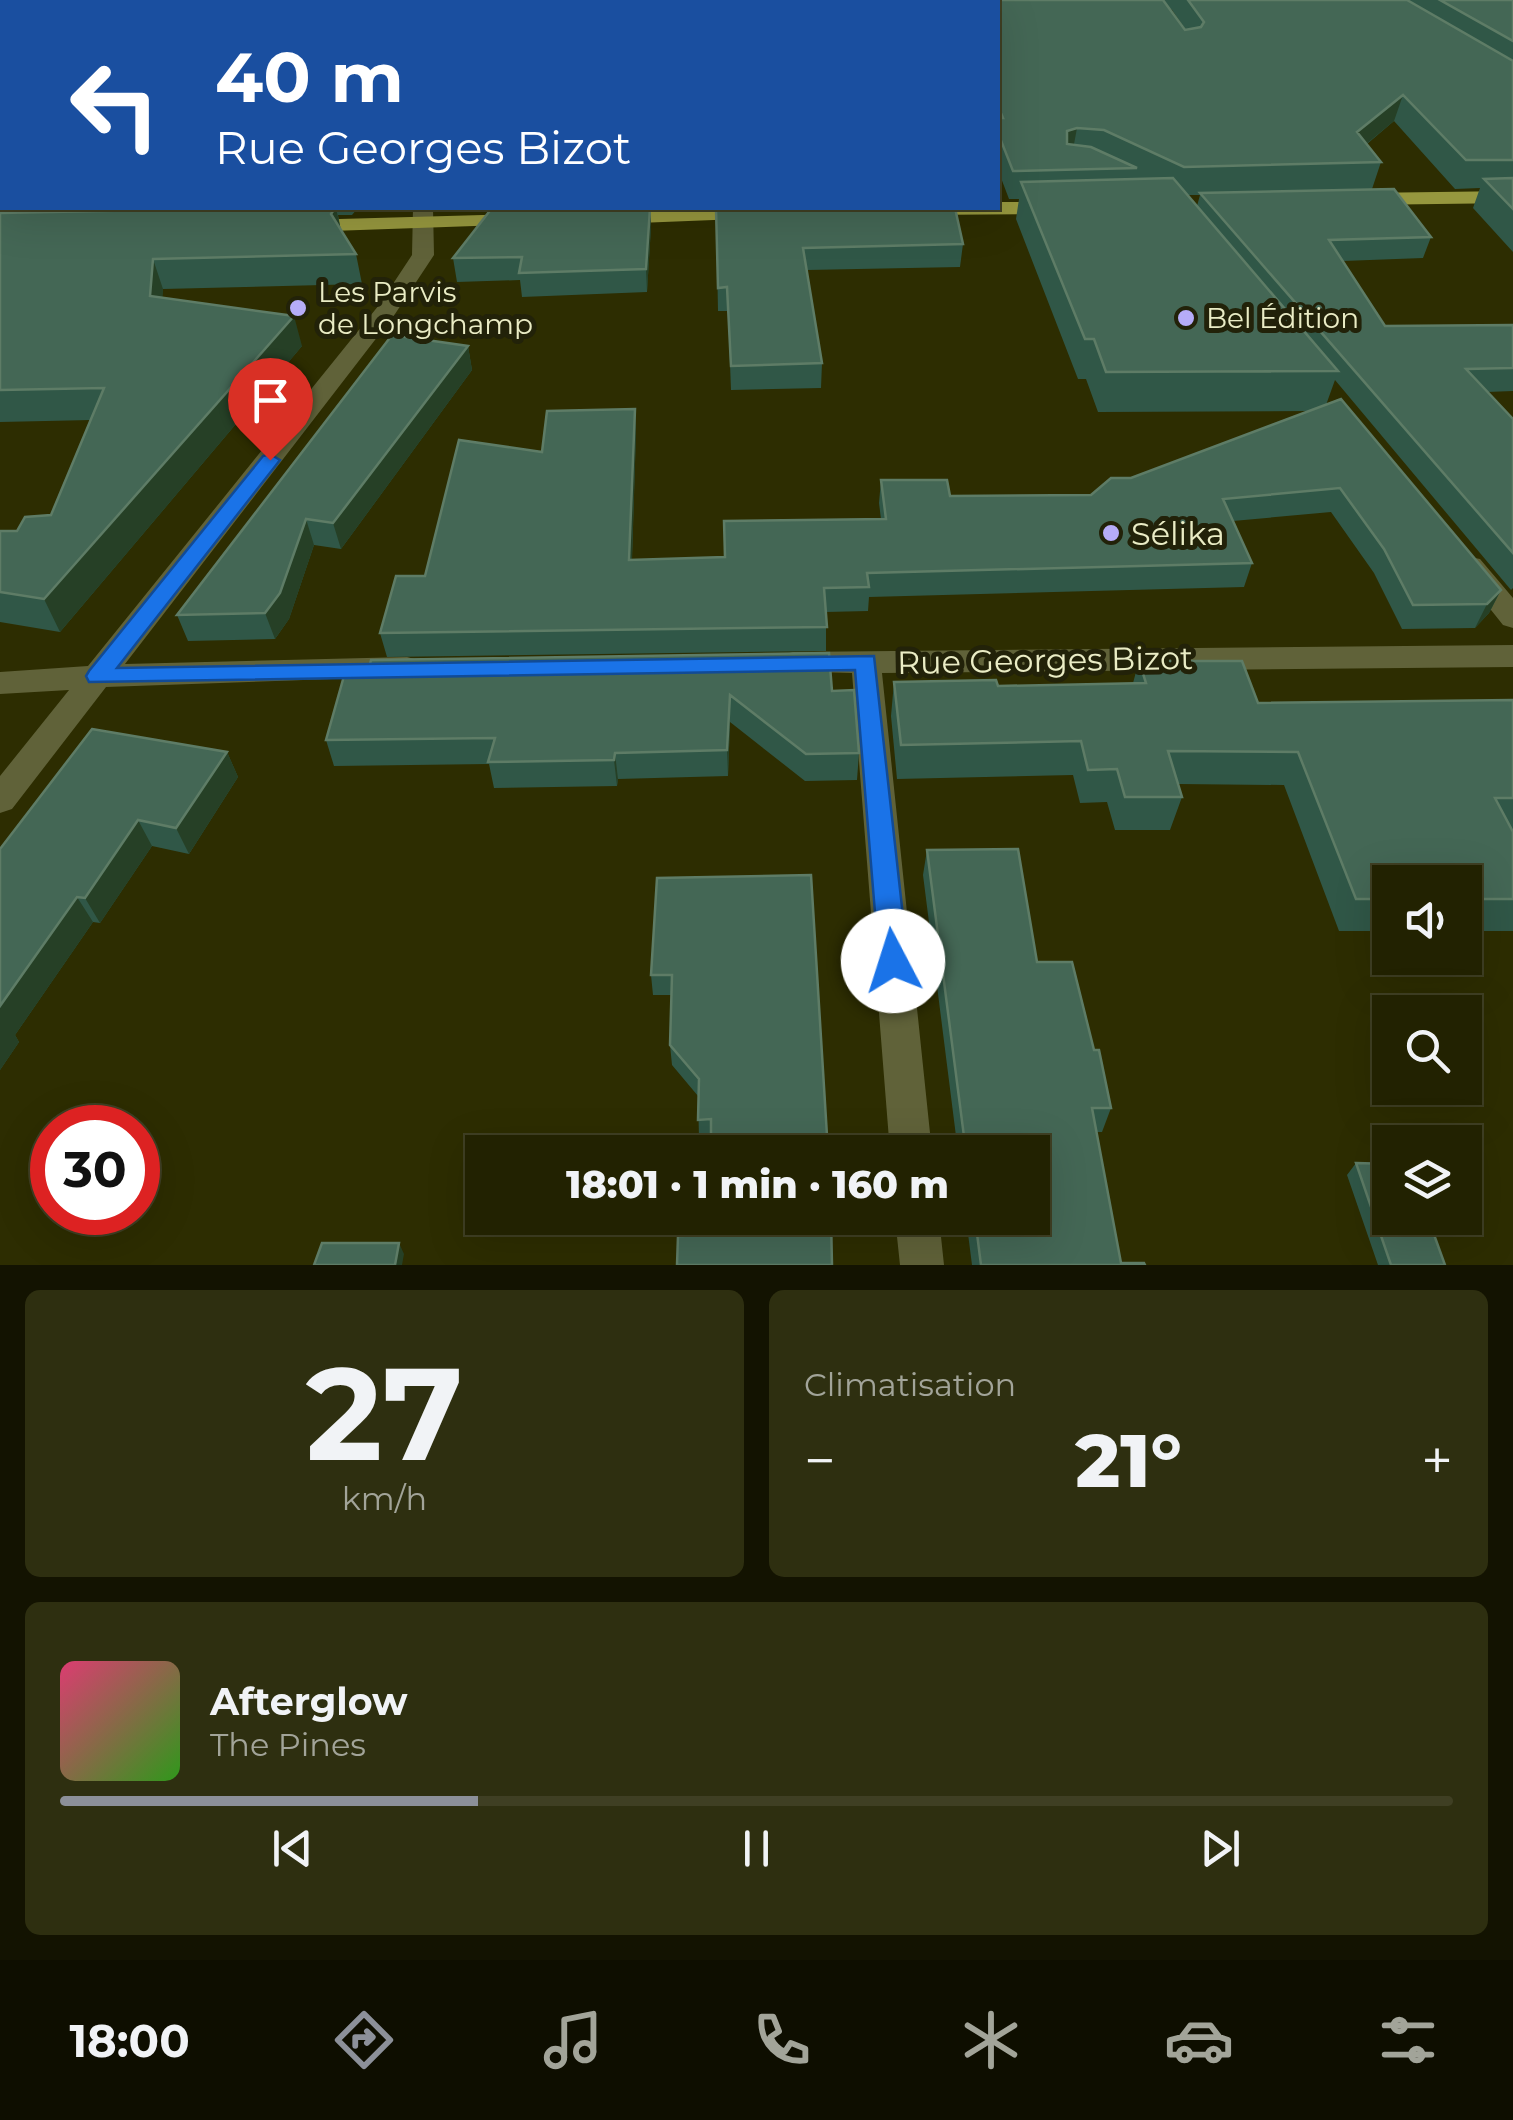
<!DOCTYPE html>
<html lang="fr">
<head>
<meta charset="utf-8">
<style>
  :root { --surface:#222201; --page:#2e2f10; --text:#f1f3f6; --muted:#a2a499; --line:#3f3f23; --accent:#8c9099 }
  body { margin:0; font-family:Montserrat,sans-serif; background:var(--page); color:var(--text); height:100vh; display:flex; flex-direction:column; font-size:38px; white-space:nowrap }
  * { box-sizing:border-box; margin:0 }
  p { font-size:32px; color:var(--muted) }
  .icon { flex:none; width:55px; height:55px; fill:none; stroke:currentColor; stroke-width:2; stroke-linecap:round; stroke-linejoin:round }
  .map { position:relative; height:1265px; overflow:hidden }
  .side { display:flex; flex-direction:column; gap:25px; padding:25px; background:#131301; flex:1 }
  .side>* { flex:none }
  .top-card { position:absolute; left:0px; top:0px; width:1000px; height:210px; box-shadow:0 10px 40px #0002,0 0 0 2px var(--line); background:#1a4fa0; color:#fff; overflow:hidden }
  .fabs { position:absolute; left:1372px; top:865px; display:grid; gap:20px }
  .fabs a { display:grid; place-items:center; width:110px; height:110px; border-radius:0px; background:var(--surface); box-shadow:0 10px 40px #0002,0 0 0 2px var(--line); font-size:50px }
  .speed { position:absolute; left:30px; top:1105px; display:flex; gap:20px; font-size:50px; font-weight:700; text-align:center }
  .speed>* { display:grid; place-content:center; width:130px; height:130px; border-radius:50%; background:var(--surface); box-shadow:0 10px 40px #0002,0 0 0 2px var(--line); line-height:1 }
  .speed .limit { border:15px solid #d22; background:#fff; color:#111 }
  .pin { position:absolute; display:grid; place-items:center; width:85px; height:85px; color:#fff; margin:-102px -42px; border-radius:50% 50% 50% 0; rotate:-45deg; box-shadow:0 0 10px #0007 }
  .pin .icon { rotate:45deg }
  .me { position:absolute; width:110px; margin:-55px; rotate:355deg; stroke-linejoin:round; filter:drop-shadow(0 0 8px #0008) }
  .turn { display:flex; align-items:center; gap:35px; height:210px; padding:0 50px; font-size:45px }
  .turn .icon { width:130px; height:130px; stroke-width:2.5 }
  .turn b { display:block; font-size:70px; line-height:85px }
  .big { font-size:75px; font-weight:800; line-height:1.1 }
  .side .tile { flex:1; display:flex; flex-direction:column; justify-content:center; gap:15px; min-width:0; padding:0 35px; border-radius:15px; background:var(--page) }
  .side .dial { align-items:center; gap:0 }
  .dial b { font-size:130px; line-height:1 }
  .song { display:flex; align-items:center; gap:30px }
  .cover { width:120px; height:120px; border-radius:15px; background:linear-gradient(135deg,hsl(340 70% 55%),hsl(110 70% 35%)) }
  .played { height:10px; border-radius:5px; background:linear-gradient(90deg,var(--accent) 30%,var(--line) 30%) }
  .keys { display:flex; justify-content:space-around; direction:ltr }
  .heat { display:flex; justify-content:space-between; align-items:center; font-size:55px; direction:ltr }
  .side .tiles { flex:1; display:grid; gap:25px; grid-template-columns:1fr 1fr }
  .tile:last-child { grid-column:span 2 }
  .trip { position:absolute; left:465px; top:1135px; width:585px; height:100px; border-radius:0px; background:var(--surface); box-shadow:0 10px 40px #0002,0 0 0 2px var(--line); font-weight:800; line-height:100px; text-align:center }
  .tab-bar { display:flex; height:160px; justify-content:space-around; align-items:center; background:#0e0e00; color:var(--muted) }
  .tab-bar .icon { width:70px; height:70px }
  .tab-bar .on { color:var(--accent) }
  .tab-bar b { font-size:45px; color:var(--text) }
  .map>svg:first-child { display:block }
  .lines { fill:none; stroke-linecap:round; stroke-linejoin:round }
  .minor { fill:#606239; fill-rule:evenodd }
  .major { fill:#96973e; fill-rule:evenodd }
  .wall { fill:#305747; fill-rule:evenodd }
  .shaded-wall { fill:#264026 }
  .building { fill:#446755; stroke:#5e7c66; stroke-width:2.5 }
  .route { fill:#1a73e8; stroke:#114b97; stroke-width:2.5 }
  .poi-dot { fill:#b6acf8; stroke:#222209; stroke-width:4 }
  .labels { text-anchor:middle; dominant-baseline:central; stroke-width:10; stroke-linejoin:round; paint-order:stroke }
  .far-poi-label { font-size:28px; fill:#eaecc5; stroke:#222209; text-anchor:start }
  .poi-label { font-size:32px; fill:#eaecc5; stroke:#222209; text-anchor:start }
  .street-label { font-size:32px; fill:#eaecc5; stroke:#222209 }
</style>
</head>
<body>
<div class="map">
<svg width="1513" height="1265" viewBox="0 0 1513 1265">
  <rect width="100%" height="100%" fill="#2d2d01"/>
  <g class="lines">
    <path class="minor" d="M413,208H433L434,255L395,314L125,664L407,657L418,660L422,668L418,676L106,687L12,809L0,813V776L69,690L0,694V672L88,666L379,305L412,255Z
      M1470,557L1480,559L1513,598V628L1503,625L1456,566L1460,559Z
      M1513,645V667L882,673L932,1152H890L852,673L782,671L778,663L782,655L793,652Z
      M895,1218H939L944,1265H900Z"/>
    <path class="major" d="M1513,191V203L1362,205L1352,199L1362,193Z
      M998,202H1057L1067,208L1057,214L918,215L908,209L998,208Z
      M757,208L764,210V218L613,224L603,218L613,212Z
      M522,214L529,216V224L303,232L293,226L303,220Z"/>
  </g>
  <path class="wall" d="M0,0L2,2V208H67L64,212H83L81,208H358L352,215H338L341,231L356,254L362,284L163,289L162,297L302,346L60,632L0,622V531H17L51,515L91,420L0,422Z
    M274,0H1513V252L1473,208L1480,188L1455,189L1394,121L1367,144L1381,162L1372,189L1431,237L1423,258L1343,261L1385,326L1513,325V391L1487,392L1513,419V588L1511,590L1335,380L1326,405L1501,590L1489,613L1475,628L1402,629L1374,573L1331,512L1233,521L1252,563L1244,587L869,597L868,611L826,612V651L387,657L380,633L425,576L542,452L635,409L636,432L632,560L725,557L881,519L879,503L881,480L950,496L1091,495L1131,478L1310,411L1098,412L1086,379H1078L1016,219L1019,199H1009L998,170V2H278ZM1169,8L1172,10L1186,30H1185ZM1187,195H1200L1197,206Z
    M492,208H653H650L651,227L647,292L522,297L520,280L457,282L453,258Z
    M716,208L963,244L960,267L807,270L822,363L821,388L731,390L728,311H718Z
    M468,346L472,370L341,549L314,545L289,619L275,639L188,641L177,615Z
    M1139,661L1258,703L1513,700V931H1465V882H1390V931H1339L1284,785L1178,784L1182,797L1170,830H1115L1107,802L1080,803L1073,775L897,779L891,716L894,682L998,686L1133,683Z
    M344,676L832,691L859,753L857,780L805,781L730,722L728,776L618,779L617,786L494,788L489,764L334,766L326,740Z
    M227,752L238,777L189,854L152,846L100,923L93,922L15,1035L19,1042L0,1070V849Z
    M927,850L1037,962L1094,1050L1111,1108L1102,1132H1096L1121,1263L1145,1265H972L966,1218H1032V1152H958L923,875Z
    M811,875L711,1138H699L698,1096L672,1065L670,1045L671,995H653L651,975Z
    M1356,1163L1445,1265H1378L1347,1175Z"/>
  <path class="shaded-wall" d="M1403,95L1394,121L1348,159L1357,132Z
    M1077,128L1072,155L1062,159L1067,131Z
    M53,208H67L58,222Z
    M335,208H336L342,235L331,214Z
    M650,208L651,227L647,292L646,269Z
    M153,259L163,289L161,326L150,296Z
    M294,316L302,346L60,632L44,599Z
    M468,346L472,370L341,549L333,523Z
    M635,409L636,432L631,584L629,560Z
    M306,519L314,545L289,619L275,639L265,613Z
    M1501,590L1489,613L1475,628L1487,604Z
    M730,695V722L728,776L727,750Z
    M227,752L238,777L189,854L176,828Z
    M615,753L618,779L617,786L614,760Z
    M138,820L152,846L100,923L85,898Z
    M77,897L93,922L15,1035L19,1042L0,1070V1006Z
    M399,1243L404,1254L402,1265H395Z"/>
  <path class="building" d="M0,0H235L234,2H2V195H0Z
    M306,0H865V2H310Z
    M952,0H1163L1185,30L1201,27L1204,22L1188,0H1407L1513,61V160H1466L1403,95L1357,132L1381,162L1184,167L1104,130L1077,128L1067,131V144L1091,147L1137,168L1013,171L998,133V118H1003L998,106V2H953Z
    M1440,0H1513V41Z
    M1173,178L1338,371L1106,372L1094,339H1085L1021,182Z
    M1513,178V209L1484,179Z
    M1394,189L1431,237L1329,240L1385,326L1513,325V368L1466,369L1513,419V553L1200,193Z
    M256,208H335L331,214L356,254L153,259L150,296L294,316L44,599L0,592V531H17L25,517L51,515L104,388L0,390V213Z
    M492,208H650L646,269L519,273L522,257L453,258Z
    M716,208H955L963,244L803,248L822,363L731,366L727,287L718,288Z
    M392,335L468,346L333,523L306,519L280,593L265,613L177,615Z
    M1341,399L1501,590L1487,604L1413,605L1384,549L1340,488L1223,499L1252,563L867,573L869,587L824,588L827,627L380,633L396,576H425L459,440L542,452L547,411L635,409L629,560L725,557L724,521L886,519L881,480H947L950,496L1091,495L1111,478H1131Z
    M829,653L832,691L854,690L859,753L806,754L730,695L727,750L615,753L614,760L488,762L495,738L326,740L344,676H367L371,660Z
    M1139,661H1242L1258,703L1513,700V798H1495L1513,832V899H1465V882H1390V899H1356L1298,752L1168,751L1182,797H1125L1117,769L1088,770L1081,741L901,745L894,682L996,680L998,686L1146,683Z
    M92,729L227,752L176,828L138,820L85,898L77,897L0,1006V849Z
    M1018,849L1037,962H1072L1094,1050H1099L1111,1108H1092L1121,1263H1144L1145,1265H981L975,1218H1032V1152H966L927,850Z
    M811,875L828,1152H711V1119L698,1120L699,1079L670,1045L672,975H651L657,878Z
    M1356,1163L1390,1164V1218H1428L1445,1265H1391Z
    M710,1218H831L832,1265H677L678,1236L710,1235Z
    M322,1243H399L395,1265H314Z"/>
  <path class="route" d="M270,454L280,460L277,464L117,668L874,656L908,961L903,970L893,973L883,970L879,961L855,670L89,682L86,676L89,671L263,456Z"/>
  <g class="poi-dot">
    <circle cx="298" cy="308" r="10"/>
    <circle cx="1186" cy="318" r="10"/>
    <circle cx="1111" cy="533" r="10"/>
  </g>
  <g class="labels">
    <g class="far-poi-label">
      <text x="318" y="292">Les Parvis<tspan x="318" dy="32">de Longchamp</tspan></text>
      <text x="1206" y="318">Bel Édition</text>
    </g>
    <g class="poi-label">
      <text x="1131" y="533">Sélika</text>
    </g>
    <g class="street-label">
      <text transform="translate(1045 660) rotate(-1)">Rue Georges Bizot</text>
    </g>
  </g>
</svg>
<div class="fabs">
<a><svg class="icon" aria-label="sound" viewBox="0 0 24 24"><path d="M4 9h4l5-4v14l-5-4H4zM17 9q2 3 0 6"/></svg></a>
<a><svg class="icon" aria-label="search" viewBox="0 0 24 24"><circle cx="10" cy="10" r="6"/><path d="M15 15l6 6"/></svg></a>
<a><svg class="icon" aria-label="layers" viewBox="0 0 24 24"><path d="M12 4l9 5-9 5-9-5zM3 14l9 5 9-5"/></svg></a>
</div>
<div class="speed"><div class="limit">30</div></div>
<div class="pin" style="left:270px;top:460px;background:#d93025"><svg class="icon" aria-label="arrive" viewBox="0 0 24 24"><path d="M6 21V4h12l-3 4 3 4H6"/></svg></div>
<svg class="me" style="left:893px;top:961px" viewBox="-20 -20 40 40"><circle r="19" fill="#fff"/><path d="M0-13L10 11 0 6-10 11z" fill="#1a73e8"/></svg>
<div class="trip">18:01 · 1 min · 160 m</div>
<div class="top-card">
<div class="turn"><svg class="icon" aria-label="left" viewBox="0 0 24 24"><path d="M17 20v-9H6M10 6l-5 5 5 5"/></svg><div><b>40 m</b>Rue Georges Bizot</div></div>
</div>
</div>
<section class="side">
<div class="tiles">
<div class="tile dial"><b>27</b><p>km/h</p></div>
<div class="tile"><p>Climatisation</p>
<div class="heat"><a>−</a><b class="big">21°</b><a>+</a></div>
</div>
<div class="tile">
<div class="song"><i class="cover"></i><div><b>Afterglow</b><p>The Pines</p></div></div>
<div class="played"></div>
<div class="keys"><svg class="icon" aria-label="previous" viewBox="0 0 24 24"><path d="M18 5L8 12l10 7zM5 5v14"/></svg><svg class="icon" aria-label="pause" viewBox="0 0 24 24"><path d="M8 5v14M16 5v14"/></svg><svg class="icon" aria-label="next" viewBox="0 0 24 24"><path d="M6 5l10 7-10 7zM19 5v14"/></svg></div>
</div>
</div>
</section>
<nav class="tab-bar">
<b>18:00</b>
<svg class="icon on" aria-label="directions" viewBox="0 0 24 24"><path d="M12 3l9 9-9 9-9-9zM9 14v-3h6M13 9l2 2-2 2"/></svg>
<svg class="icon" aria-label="music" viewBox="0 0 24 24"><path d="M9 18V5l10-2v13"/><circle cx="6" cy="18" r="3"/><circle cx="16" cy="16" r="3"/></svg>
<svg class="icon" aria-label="phone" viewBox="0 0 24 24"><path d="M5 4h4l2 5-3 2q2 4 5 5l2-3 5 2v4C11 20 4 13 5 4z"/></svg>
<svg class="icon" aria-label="climate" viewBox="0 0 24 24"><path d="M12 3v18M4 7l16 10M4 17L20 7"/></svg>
<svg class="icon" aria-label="car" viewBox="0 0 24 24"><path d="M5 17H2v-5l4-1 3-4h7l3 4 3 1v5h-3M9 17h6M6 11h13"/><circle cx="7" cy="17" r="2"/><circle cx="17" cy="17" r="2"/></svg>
<svg class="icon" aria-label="filters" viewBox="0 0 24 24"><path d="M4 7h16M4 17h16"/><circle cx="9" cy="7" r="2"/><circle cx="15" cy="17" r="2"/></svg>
</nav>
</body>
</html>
